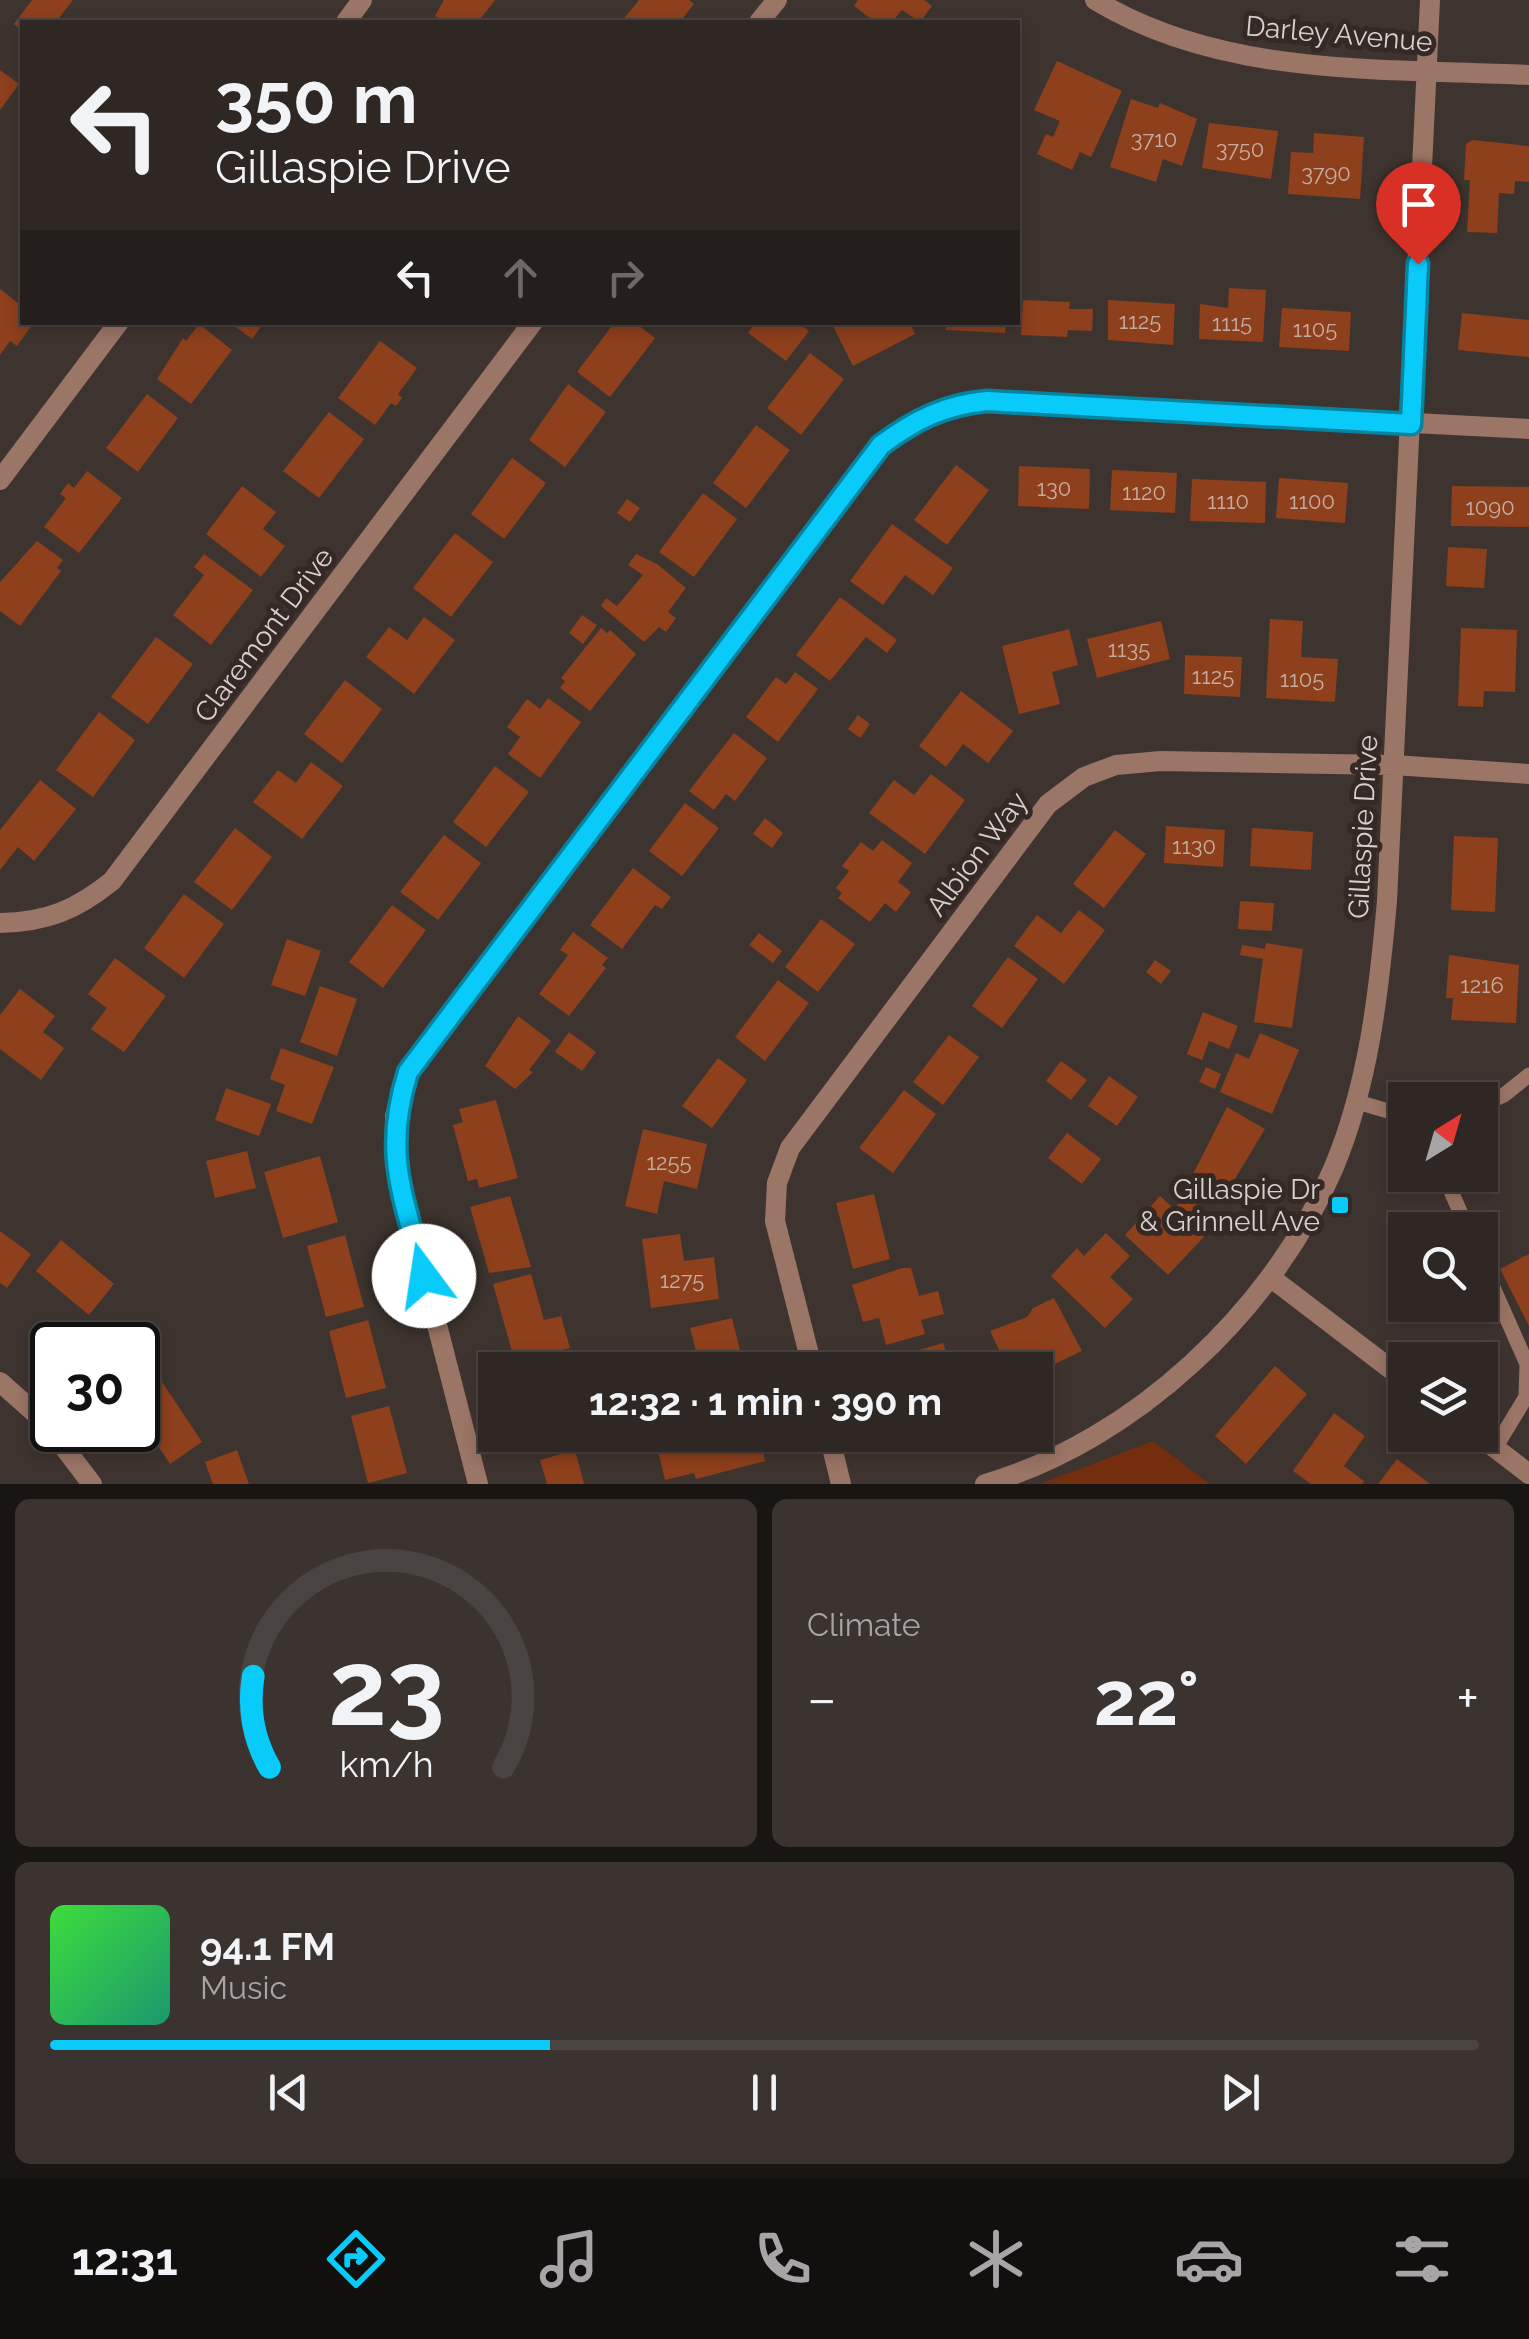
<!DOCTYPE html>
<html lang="en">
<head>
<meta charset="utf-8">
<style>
  :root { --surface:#2e2723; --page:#3a3330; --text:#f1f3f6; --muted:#a7a5a6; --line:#494441; --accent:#08cbfa }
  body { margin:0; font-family:Raleway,sans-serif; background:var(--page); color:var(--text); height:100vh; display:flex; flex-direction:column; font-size:38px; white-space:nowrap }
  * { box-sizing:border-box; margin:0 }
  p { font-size:32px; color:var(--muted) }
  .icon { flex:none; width:55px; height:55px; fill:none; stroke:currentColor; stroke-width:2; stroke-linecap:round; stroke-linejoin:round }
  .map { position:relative; height:1484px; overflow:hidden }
  .drawer { display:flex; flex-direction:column; gap:15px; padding:15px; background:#191513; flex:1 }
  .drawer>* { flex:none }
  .top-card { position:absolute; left:20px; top:20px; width:1000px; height:305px; border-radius:0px; box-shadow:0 5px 15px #0003,0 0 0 2px var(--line); background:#2e2723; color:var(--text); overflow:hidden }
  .needle { width:65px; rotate:37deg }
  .tools { position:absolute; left:1388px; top:1082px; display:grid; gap:20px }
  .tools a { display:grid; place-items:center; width:110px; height:110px; border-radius:0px; background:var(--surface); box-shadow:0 5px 15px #0003,0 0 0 2px var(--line); font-size:50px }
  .speed { position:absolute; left:30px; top:1322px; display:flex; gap:20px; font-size:50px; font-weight:700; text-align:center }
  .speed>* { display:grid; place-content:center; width:130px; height:130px; border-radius:50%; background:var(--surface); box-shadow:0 5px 15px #0003,0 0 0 2px var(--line); line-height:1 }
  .speed .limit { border:5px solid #111; border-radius:15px; background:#fff; color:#111 }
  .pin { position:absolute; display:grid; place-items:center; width:85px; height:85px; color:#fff; margin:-102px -42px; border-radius:50% 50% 50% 0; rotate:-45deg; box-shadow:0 0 10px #0007 }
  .pin .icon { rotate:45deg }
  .me { position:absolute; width:110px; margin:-55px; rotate:346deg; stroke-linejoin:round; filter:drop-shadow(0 0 8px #0008) }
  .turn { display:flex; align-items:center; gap:35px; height:210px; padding:0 30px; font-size:45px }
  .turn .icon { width:130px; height:130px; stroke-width:2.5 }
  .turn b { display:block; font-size:70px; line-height:85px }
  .lanes { display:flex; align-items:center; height:95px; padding:0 30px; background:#0003; justify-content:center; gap:50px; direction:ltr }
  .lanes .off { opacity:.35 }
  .big { font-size:75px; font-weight:700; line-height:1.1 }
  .drawer .card { flex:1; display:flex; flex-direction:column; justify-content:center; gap:15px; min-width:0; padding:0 35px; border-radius:15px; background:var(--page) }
  .drawer .dial { align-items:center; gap:0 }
  .dial svg { height:260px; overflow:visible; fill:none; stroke:var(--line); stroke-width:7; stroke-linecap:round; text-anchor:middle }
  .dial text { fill:var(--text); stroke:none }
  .song { display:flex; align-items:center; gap:30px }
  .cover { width:120px; height:120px; border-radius:15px; background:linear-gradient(135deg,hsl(120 70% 55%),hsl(160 70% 35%)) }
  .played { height:10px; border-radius:5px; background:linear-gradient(90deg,var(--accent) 35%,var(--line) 35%) }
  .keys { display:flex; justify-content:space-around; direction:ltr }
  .heat { display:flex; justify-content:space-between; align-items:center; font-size:55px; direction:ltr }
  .drawer .tiles { flex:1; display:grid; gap:15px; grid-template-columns:1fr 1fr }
  .card:last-child { grid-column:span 2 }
  .trip { position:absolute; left:478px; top:1352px; width:575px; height:100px; border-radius:0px; background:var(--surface); box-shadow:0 5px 15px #0003,0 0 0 2px var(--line); font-weight:700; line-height:100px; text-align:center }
  .menu { display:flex; height:160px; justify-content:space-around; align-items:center; background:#12100e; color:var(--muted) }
  .menu .icon { width:70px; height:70px }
  .menu .selected { color:var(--accent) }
  .menu b { font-size:45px; color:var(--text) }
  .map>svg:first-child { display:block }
  .green { fill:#732e0e }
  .building { fill:#8e3f1c }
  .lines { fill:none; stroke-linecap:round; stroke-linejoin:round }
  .service { stroke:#9b7566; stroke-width:15 }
  .minor { stroke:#9b7566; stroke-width:20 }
  .route-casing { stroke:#0584a2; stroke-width:25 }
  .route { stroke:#08cbfa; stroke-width:18 }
  .poi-dot { fill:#08cbfa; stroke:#342925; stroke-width:4 }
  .labels { text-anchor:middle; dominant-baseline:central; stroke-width:10; stroke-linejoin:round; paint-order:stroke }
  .number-label { font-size:22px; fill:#c5aca1 }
  .street-label { font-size:28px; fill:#d7d0cd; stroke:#342925 }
  .poi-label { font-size:28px; fill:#d7d0cd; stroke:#342925; text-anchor:end }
</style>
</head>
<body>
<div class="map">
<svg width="1529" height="1484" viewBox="0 0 1529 1484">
  <rect width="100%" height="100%" fill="#3e342f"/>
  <path class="green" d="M1153,1441L1210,1484H1040Z"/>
  <path class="building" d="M32,0H73L56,22H22V31L14,24Z
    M444,0H495L478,22H444L435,16Z
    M639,0H689L694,4L680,22H621Z
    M858,0H924L932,6L920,22L902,10L892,22H875L854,6Z
    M1057,61L1122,91L1091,157L1080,152L1072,170L1037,154L1046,134L1053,137L1060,121L1034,110Z
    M0,70L19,84L0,110Z
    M1131,99L1158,108L1160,103L1197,119L1182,166L1163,159L1156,182L1110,167Z
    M1209,123L1278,131L1271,179L1202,168Z
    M1314,133L1364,137L1360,199L1288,194L1291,152L1313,153Z
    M1473,140L1529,146V182L1515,181L1514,194L1499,193L1497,233L1467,232L1470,180H1464L1466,144Z
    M1229,288L1266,290L1263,342L1199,339L1200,304L1228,308Z
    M0,289L22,306V322H34L17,346L10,341L0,355Z
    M1023,300L1070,302L1069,309H1093L1092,331L1068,330L1067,337L1021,335Z
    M1108,300L1175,304L1173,345L1108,340Z
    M1282,308L1351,312L1349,351L1279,347Z
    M1462,313L1529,320V357L1458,350Z
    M229,322H264L252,339Z
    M615,322H634L655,338L610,397L577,372Z
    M756,322H798L809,331L786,361L748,333Z
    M831,322H909L915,334L853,366Z
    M946,322H1006L1005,333L946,330Z
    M199,324L232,350L191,404L157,379L183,338L186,341Z
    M380,341L417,368L398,394L402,398L396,406L391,403L375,425L338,398Z
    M810,353L844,379L801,435L767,408Z
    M568,384L606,412L565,467L529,440Z
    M147,394L178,418L138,472L106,448Z
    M329,412L364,439L319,498L283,471Z
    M756,425L790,450L746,508L713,483Z
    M512,458L546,483L504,539L471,514Z
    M956,465L989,490L947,545L914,520Z
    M1019,466L1090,469L1089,509L1018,506Z
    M1112,470L1177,473L1175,513L1110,510Z
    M87,471L122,498L79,553L44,527L66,498L60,494L68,483L74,488Z
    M1279,478L1348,483L1345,523L1276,518Z
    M1192,479L1266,482L1265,523L1190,521Z
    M242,486L276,512L263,529L285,546L261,577L206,534Z
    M1452,486L1529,487V527L1451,526Z
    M703,493L737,519L694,577L659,552Z
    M627,499L640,508L630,522L617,513Z
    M892,524L953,568L933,595L905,575L883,605L850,581Z
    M455,533L493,562L451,617L413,588Z
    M37,541L63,560L57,568L61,571L20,626L0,611V582Z
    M1448,547L1487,549L1484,588L1446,586Z
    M204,554L253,590L211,645L173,615L204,575L194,567Z
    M636,554L657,564L686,588L668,612L676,618L666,632L659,627L644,642L601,606L606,598L617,606L643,575L628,565Z
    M840,597L897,640L887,653L866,637L830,681L796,655Z
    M582,615L597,625L583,644L569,633Z
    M424,617L455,640L414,694L366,657L389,627L407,640Z
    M1270,619L1303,621L1301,657L1338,659L1335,702L1266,698Z
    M1161,621L1170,659L1097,678L1087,639Z
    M601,628L607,633L610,630L636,654L590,711L560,688L565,681L561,678Z
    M1461,628L1517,630L1515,692L1484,691L1483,707L1458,706Z
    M1069,629L1078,665L1052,672L1060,704L1019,714L1002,646Z
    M156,637L193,664L148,724L111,697Z
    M1185,655L1242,657L1240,697L1184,694Z
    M795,672L818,689L778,742L746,717L776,677L786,684Z
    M345,680L382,709L342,763L304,734Z
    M961,691L1013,731L988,763L963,744L946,767L919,746Z
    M548,698L581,722L540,778L508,754L520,737L507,727L527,699L540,709Z
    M99,712L135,740L93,797L56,770Z
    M858,715L870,724L860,738L848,729Z
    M734,733L767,758L735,801L726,794L714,810L689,791Z
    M311,762L343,786L302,839L253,802L278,770L296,783Z
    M495,766L529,792L486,847L453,822Z
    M931,774L965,800L925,854L869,813L894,780L914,795Z
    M40,780L76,809L34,861L18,847L0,870V830Z
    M685,803L719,828L682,876L649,851Z
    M765,818L783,833L772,848L753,834Z
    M1166,826L1225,830L1223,867L1164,863Z
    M235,828L272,857L232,910L194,882Z
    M1252,828L1313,832L1311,870L1250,866Z
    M1115,830L1146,854L1104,908L1073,884Z
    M444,835L481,863L438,920L400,892Z
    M1454,836L1498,838L1495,912L1451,910Z
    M882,840L912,863L898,882L911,892L896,912L885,903L870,922L838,898L842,893L836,888L849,871L842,866L861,842L873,851Z
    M633,868L671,897L662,909L655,905L622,949L590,925Z
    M184,894L224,924L184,978L144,948Z
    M1240,901L1274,903L1272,931L1238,929Z
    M392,905L426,930L383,988L349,962Z
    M1079,910L1105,930L1064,984L1014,946L1037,915L1061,933Z
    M821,919L855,944L818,992L785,967Z
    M573,932L608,958L602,965L606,968L569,1016L539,994L568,955L560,950Z
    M759,933L782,951L773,963L749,945Z
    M287,939L321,951L305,996L271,985Z
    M1266,943L1303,949L1292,1028L1254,1022L1263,959L1240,955L1242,945L1265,949Z
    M1449,955L1519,965L1516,1023L1451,1020L1453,998H1446Z
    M1008,957L1038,979L1002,1028L972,1006Z
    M115,958L166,996L124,1052L91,1029L107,1008L88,994Z
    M1155,960L1171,971L1161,984L1146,972Z
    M778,980L809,1003L765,1061L735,1037Z
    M320,986L357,999L337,1056L300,1042Z
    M20,989L55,1016L43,1032L64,1048L41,1080L0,1049V1015Z
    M1203,1012L1238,1026L1229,1049L1209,1041L1202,1060L1187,1054Z
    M518,1016L551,1041L529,1070L533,1072L515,1089L485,1066Z
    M569,1032L596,1052L582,1071L555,1052Z
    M1260,1033L1299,1050L1272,1114L1220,1092L1236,1053L1249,1059Z
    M949,1035L979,1057L943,1105L913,1082Z
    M281,1048L334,1067L312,1124L276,1111L285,1085L270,1079Z
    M718,1058L747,1080L712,1128L682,1106Z
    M1061,1061L1087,1080L1071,1100L1046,1081Z
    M1206,1067L1221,1074L1215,1089L1199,1082Z
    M1109,1076L1138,1097L1117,1126L1088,1106Z
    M226,1088L271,1104L259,1136L215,1120Z
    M904,1090L936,1114L893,1173L859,1148Z
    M496,1100L518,1178L479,1188L477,1179L468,1181L453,1125L463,1122L459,1109Z
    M1227,1107L1265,1129L1221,1202L1188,1184Z
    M643,1129L707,1144L697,1189L664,1181L657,1214L625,1206Z
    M1067,1133L1101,1159L1082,1184L1048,1158Z
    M247,1151L256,1188L215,1198L206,1161Z
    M320,1156L338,1222L283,1238L264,1172Z
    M874,1194L890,1259L853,1269L836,1203Z
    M1187,1195L1217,1223L1168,1275L1125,1235L1160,1196L1174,1209Z
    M510,1196L531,1267L489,1273L470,1207Z
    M0,1231L31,1254L7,1288L0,1283Z
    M1106,1233L1130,1256L1110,1277L1133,1299L1105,1328L1051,1276L1077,1248L1084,1256Z
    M680,1234L684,1261L714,1257L719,1299L651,1308L642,1239Z
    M345,1235L364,1307L326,1317L307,1246Z
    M61,1240L114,1284L89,1315L36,1271Z
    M1529,1254V1326L1500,1269Z
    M902,1268H911L919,1296L938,1291L944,1314L921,1320L925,1334L886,1345L879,1318L863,1322L852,1285Z
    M531,1274L544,1320L561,1316L570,1348L515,1362L493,1284Z
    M1054,1298L1082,1351L1044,1369L1042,1365L1009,1370L990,1331L1027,1317L1033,1308Z
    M732,1318L745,1370H701L690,1328Z
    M106,1320L128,1345H77Z
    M368,1320L386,1388L346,1398L329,1331Z
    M943,1343L950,1364L926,1370L919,1350Z
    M567,1360L569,1370H526L554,1361Z
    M1275,1366L1307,1394L1246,1464L1215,1436Z
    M162,1382L202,1442L170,1464L138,1415L142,1412L138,1398Z
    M389,1406L407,1473L368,1483L351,1416Z
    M1334,1413L1365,1436L1344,1466L1364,1481L1362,1484H1311L1293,1471Z
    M700,1435H759L765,1461L696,1479L694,1473L665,1480L657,1446Z
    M237,1450L249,1484H213L205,1462Z
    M575,1450L584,1484H547L540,1460Z
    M1397,1459L1430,1484H1378Z"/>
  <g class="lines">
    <path class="service" d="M1354,1101L1405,1116
      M1480,1106L1504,1095L1529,1075
      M1444,1175L1468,1230
      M1480,1258L1527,1364L1526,1397L1495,1448"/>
    <path class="minor" d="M1095,0C1223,78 1384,68 1529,75
      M346,22L362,0
      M759,22L777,0
      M0,480L119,322
      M0,923C47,922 76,910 112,881L533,322
      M1270,1277L1405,1380
      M813,1370L775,1221L777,1183L790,1148L1048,804L1084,777L1116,765L1161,761L1393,765L1529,774
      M0,1382L44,1421L92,1484
      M829,1435L841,1484
      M1478,1435L1529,1474
      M478,1484L395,1162V1116L408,1072L881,445C915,420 944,405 987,401L1529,429
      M985,1484C1134,1441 1273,1310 1334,1167C1369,1083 1379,991 1387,901L1430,0"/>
  </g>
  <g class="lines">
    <defs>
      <path id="route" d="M424,1276C404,1196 382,1155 408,1072L881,445C915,420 944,405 987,401L1411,424L1418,264"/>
    </defs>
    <use href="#route" class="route-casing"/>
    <use href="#route" class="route"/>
  </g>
  <rect class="poi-dot" x="1330" y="1195" width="20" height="20" rx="5"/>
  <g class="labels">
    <g class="number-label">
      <text x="1154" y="139">3710</text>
      <text x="1240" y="149">3750</text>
      <text x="1326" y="173">3790</text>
      <text x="1140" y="321">1125</text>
      <text x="1232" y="323">1115</text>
      <text x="1315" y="329">1105</text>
      <text x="1054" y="488">130</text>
      <text x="1144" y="492">1120</text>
      <text x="1228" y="501">1110</text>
      <text x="1312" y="501">1100</text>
      <text x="1490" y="507">1090</text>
      <text x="1129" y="649">1135</text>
      <text x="1213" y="676">1125</text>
      <text x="1302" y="679">1105</text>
      <text x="1194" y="846">1130</text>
      <text x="1482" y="985">1216</text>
      <text x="669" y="1162">1255</text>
      <text x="682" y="1280">1275</text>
    </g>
    <g class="street-label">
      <text transform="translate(1339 34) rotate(5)">Darley Avenue</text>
      <text transform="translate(264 635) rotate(-53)">Claremont Drive</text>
      <text transform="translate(1363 827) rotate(-87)">Gillaspie Drive</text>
      <text transform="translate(977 854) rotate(-53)">Albion Way</text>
    </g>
    <g class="poi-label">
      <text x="1320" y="1189">Gillaspie Dr<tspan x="1320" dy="32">&amp; Grinnell Ave</tspan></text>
    </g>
  </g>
</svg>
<div class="tools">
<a><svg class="needle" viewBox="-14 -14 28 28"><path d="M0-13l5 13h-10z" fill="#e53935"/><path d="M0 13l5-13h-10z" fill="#a7a5a6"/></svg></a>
<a><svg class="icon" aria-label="search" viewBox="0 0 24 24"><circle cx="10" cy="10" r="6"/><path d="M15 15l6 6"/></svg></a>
<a><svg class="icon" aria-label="layers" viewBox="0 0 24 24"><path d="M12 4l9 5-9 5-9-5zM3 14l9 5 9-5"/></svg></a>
</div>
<div class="speed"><div class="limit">30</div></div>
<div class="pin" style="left:1418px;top:264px;background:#d93025"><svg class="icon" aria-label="arrive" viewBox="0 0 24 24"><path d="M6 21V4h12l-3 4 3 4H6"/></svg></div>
<svg class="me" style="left:424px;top:1276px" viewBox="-20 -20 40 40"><circle r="19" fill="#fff"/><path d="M0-13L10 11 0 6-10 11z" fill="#08cbfa"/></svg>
<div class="trip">12:32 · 1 min · 390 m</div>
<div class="top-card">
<div class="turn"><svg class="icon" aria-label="left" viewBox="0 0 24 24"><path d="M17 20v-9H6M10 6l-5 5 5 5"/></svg><div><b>350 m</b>Gillaspie Drive</div></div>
<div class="lanes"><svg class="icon" aria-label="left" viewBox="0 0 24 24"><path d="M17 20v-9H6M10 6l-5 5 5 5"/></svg><svg class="icon off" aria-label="ahead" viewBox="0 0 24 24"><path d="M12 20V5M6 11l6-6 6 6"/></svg><svg class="icon off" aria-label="right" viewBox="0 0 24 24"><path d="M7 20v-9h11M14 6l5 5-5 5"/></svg></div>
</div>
</div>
<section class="drawer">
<div class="tiles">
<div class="card dial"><svg viewBox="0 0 100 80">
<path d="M14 69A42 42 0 1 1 86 69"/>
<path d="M14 69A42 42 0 0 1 9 41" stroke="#08cbfa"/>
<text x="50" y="56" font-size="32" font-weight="700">23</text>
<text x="50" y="72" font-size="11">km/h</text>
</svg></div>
<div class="card"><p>Climate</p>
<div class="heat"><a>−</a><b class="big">22°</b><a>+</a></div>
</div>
<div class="card">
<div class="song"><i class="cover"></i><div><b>94.1 FM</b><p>Music</p></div></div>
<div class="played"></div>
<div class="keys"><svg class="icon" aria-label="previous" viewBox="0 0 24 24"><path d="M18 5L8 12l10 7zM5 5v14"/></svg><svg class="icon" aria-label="pause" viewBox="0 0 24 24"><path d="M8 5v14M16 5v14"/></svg><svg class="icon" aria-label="next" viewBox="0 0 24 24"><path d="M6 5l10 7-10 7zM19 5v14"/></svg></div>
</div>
</div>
</section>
<nav class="menu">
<b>12:31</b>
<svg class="icon selected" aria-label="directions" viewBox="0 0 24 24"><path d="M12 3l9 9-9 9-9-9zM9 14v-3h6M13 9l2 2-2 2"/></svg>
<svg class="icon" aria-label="music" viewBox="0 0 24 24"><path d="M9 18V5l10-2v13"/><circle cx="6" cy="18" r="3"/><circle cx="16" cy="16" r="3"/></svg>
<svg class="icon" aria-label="phone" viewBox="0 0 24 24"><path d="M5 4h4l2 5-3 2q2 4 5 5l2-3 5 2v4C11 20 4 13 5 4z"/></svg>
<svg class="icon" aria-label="climate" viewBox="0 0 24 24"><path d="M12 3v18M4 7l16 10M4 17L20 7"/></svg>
<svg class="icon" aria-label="car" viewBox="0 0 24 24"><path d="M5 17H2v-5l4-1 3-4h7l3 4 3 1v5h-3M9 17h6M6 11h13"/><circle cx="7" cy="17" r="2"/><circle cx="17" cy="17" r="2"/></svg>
<svg class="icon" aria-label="filters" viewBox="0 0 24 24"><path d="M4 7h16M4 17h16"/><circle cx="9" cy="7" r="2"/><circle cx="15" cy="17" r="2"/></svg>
</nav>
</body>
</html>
